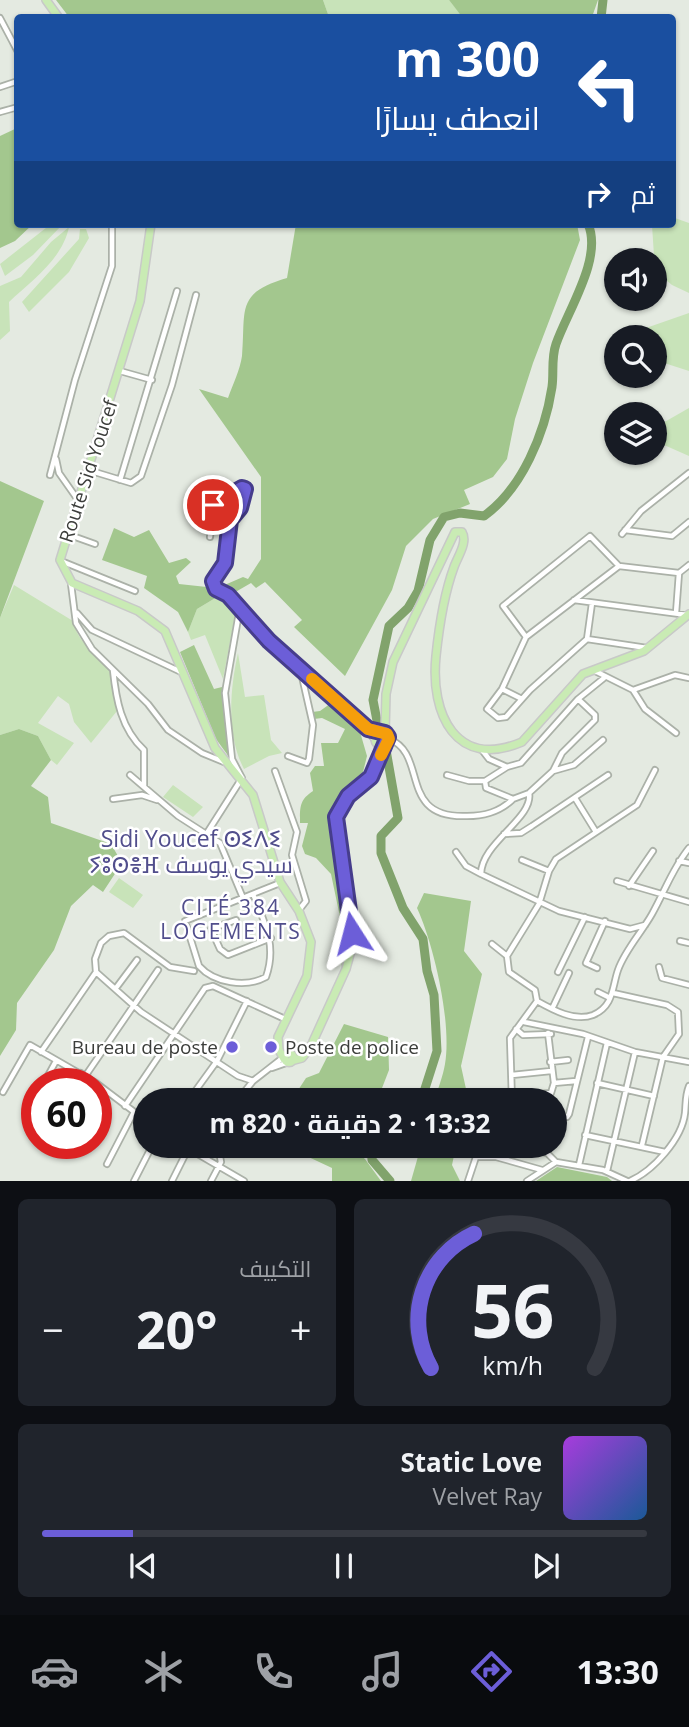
<!DOCTYPE html>
<html lang="ar">
<head>
<meta charset="utf-8">
<style>
  :root { --surface:#171b24; --page:#20242c; --text:#f1f3f6; --muted:#9ea1a6; --line:#363941; --accent:#6c5ed8 }
  body { margin:0; font-family:"Open Sans",Cairo,"Noto Sans Tifinagh",sans-serif; background:var(--page); color:var(--text); direction:rtl; height:100vh; display:flex; flex-direction:column; font-size:26px; white-space:nowrap }
  * { box-sizing:border-box; margin:0 }
  p { font-size:23px; color:var(--muted) }
  .icon { flex:none; width:38px; height:38px; fill:none; stroke:currentColor; stroke-width:2; stroke-linecap:round; stroke-linejoin:round }
  .map { position:relative; height:1181px; overflow:hidden; direction:ltr }
  .panel { display:flex; flex-direction:column; gap:18px; padding:18px; background:#0d0f14; flex:1 }
  .panel>* { flex:none }
  .banner { position:absolute; left:14px; top:14px; width:662px; height:214px; border-radius:7px; box-shadow:0 2px 5px #0004; direction:rtl; background:#1a4fa0; color:#fff; overflow:hidden }
  .fabs { position:absolute; left:604px; top:248px; display:grid; gap:14px }
  .fabs a { display:grid; place-items:center; width:63px; height:63px; border-radius:50%; background:var(--surface); box-shadow:0 2px 5px #0004; font-size:35px }
  .speed { position:absolute; left:21px; top:1068px; display:flex; gap:14px; font-size:35px; font-weight:700; text-align:center }
  .speed>* { display:grid; place-content:center; width:91px; height:91px; border-radius:50%; background:var(--surface); box-shadow:0 2px 5px #0004; line-height:1 }
  .speed .limit { border:10px solid #d22; background:#fff; color:#111 }
  .pin { position:absolute; display:grid; place-items:center; width:60px; height:60px; color:#fff; margin:-30px; border:4px solid #fff; border-radius:50%; box-shadow:0 2px 7px #0007 }
  .me { position:absolute; width:77px; margin:-38px; rotate:351deg; stroke-linejoin:round; filter:drop-shadow(0 0 5px #0008) }
  .turn { display:flex; align-items:center; gap:24px; height:147px; padding:0 21px; font-size:32px }
  .turn .icon { width:91px; height:91px; stroke-width:2.5 }
  .turn b { display:block; font-size:49px; line-height:60px }
  .then { display:flex; align-items:center; height:66px; padding:0 21px; background:#0003; gap:14px; font-size:26px }
  .big { font-size:52px; font-weight:700; line-height:1.1 }
  .panel .widget { flex:1; display:flex; flex-direction:column; justify-content:center; gap:10px; min-width:0; padding:0 24px; border-radius:10px; background:var(--page) }
  .panel .dial { align-items:center; gap:0 }
  .dial svg { height:182px; overflow:visible; fill:none; stroke:var(--line); stroke-width:7; stroke-linecap:round; text-anchor:middle }
  .dial text { fill:var(--text); stroke:none }
  .song { display:flex; align-items:center; gap:21px }
  .cover { width:84px; height:84px; border-radius:10px; background:linear-gradient(135deg,hsl(280 70% 55%),hsl(210 70% 35%)) }
  .played { height:7px; border-radius:4px; background:linear-gradient(90deg,var(--accent) 15%,var(--line) 15%) }
  .keys { display:flex; justify-content:space-around; direction:ltr }
  .heat { display:flex; justify-content:space-between; align-items:center; font-size:38px; direction:ltr }
  .panel .tiles { flex:1; display:grid; gap:18px; grid-template-columns:1fr 1fr }
  .widget:last-child { grid-column:span 2 }
  .trip { position:absolute; left:133px; top:1088px; width:434px; height:70px; border-radius:35px; background:var(--surface); box-shadow:0 2px 5px #0004; font-weight:700; line-height:70px; text-align:center; direction:rtl }
  .tab-bar { display:flex; height:112px; justify-content:space-around; align-items:center; background:#090b0e; color:var(--muted) }
  .tab-bar .icon { width:49px; height:49px }
  .tab-bar .selected { color:var(--accent) }
  .tab-bar b { font-size:32px; color:var(--text) }
  .map>svg:first-child { display:block }
  .green { fill:#c8e3b9 }
  .forest { fill:#a3c78e }
  .lines { fill:none; stroke-linecap:round; stroke-linejoin:round }
  .river { stroke:#81a36c; stroke-width:9 }
  .street-casing { stroke:#abb1a8; stroke-width:8 }
  .primary-casing { stroke:#c8c9c8; stroke-width:10 }
  .street { stroke:#fff; stroke-width:4.5 }
  .primary { stroke:#c9ebb4; stroke-width:7 }
  .route-casing { stroke:#463d8c; stroke-width:18 }
  .route { stroke:#6c5ed8; stroke-width:12 }
  .slow { stroke:#f59e0b; stroke-width:12 }
  .poi-dot { fill:#6c5ed8; stroke:#fff; stroke-width:2.5 }
  .labels { text-anchor:middle; dominant-baseline:central; stroke-width:5; stroke-linejoin:round; paint-order:stroke }
  .street-label { font-size:19px; fill:#3b3d3a; stroke:#fff }
  .poi-label { font-size:19px; fill:#3b3d3a; stroke:#fff; text-anchor:end }
  .neighbourhood-label { font-size:21px; letter-spacing:2px; fill:#514e8c; stroke:#fff }
  .quarter-label { font-size:23px; fill:#514e8c; stroke:#fff }
</style>
</head>
<body>
<div class="map">
<svg width="689" height="1181" viewBox="0 0 689 1181">
  <rect width="100%" height="100%" fill="#e4eae1"/>
  <path class="green" d="M323,0H449L463,17H329Z
    M672,217L689,223V293L672,285L655,271L652,225L672,224Z
    M51,224H63L33,255L5,276L0,264Z
    M69,227C62,260 32,280 9,302L10,331L0,340V286L21,277L51,242Z
    M80,229H86L89,238L69,272L29,312L22,302L79,239Z
    M689,313V371L655,360L654,338H636L646,328Z
    M689,408V456L655,441L654,428Z
    M14,585L73,621C78,643 95,652 108,668C115,677 115,700 117,711L91,743L74,722L69,704L58,696L38,723L74,743L57,765L51,760L38,736L19,729L0,735V618Z
    M217,597L232,600L236,610L223,679L205,635L191,640L188,632L197,609Z
    M238,653L245,697L264,695L271,740L282,753L269,756L244,769C226,735 230,689 238,653Z
    M173,785L203,807L193,817L163,797Z
    M119,878L143,895L133,908L109,892Z"/>
  <path class="forest" d="M56,0H323L329,17H69Z
    M449,0H598L592,17L463,18Z
    M17,128L18,224H33L15,241L0,248V136Z
    M296,224H577L580,240L533,363L515,419L507,459L493,477L464,490L470,504L433,519L406,546L392,590L345,676L294,627L302,620L265,582L256,588L251,583L232,594L220,587L243,577L248,579L261,559V477L199,389L228,398C233,384 240,370 242,356C246,310 235,293 287,278Z
    M0,481L44,501L0,618Z
    M114,528L134,537L149,530L169,563L186,558L191,562L176,576L179,584L216,588L232,600L217,597L197,609L188,632L178,612L144,588L147,576L102,560Z
    M194,645L214,689L222,687L229,751L240,772L216,739L180,652Z
    M334,701L358,725L367,756L361,780L337,804L332,818L350,935L341,968L345,941L331,874L316,858L305,854L302,846L308,823H300C300,808 299,800 313,791L310,773L315,766H324L321,743H338L345,729L322,718L314,719L312,712L320,711Z
    M19,729L38,736L51,760L31,786L48,797L51,823L111,844L122,863L103,892L93,885L71,906L54,950L17,1003L16,1030L0,1056V735Z
    M424,893L471,901L464,951L482,974L461,1066L466,1089L464,1101H434C438,1089 443,1076 445,1064C452,1023 434,945 417,908Z
    M344,1024L388,1037L389,1070L377,1101H291L306,1078L319,1073Z
    M285,1146H349L365,1159L381,1181H332V1168Z
    M421,1146H456L452,1165L460,1181H411Z
    M557,1167L607,1177L612,1181H536Z"/>
  <g class="lines">
    <path class="river" d="M601,18L603,0
      M378,726L373,700L389,626L408,608L418,591L430,540L444,517L460,513L484,516C522,489 545,433 552,387C554,373 551,358 556,344C568,310 603,258 588,224
      M386,750L398,818L381,836V853L403,908L423,939L427,971L434,995L437,1051L421,1101
      M371,1146L372,1160L390,1181"/>
    <defs>
      <path id="street" d="M0,18L18,52
        M0,87L18,81
        M0,112L18,107
        M120,371L152,380
        M56,459L59,473L78,500
        M88,470L131,483L141,476L172,385L196,295
        M50,475L75,380L112,266V224
        M120,480L177,291
        M625,530L672,536L689,522
        M67,534L95,544
        M622,534L641,511L689,473
        M210,537L214,503L242,488L245,489L240,507L230,520L225,563L215,575L214,585L228,595L269,641L355,715L375,740
        M61,561L135,591
        M619,566L526,637L502,689L487,709L498,718L506,717L530,690L587,639L647,648
        M71,584L76,623L92,649L148,704L168,730L202,753L224,762
        M574,600L687,615
        M77,613L92,630L181,672
        M676,613L679,573
        M526,637L503,606L590,536L619,566L679,573L689,565
        M587,639L592,603
        M113,670C116,699 121,729 144,750V786
        M593,670L633,690L675,675L689,678
        M502,689L522,699
        M633,690L645,709L676,733
        M368,729L379,732
        M389,739C429,754 397,819 467,816C485,816 499,812 512,800
        M482,750L489,759L507,767L485,781L486,788L513,799L529,793L553,771L562,753L595,720V715L578,699
        M288,756L307,763L309,759L313,725L301,672
        M507,767L521,763L578,699L604,678
        M275,771L297,832L292,855L306,901L299,910
        M553,771L574,765L603,740
        M130,775L178,816L220,843L243,898
        M447,775L469,781H485
        M529,793C534,818 481,843 481,874L559,911L630,929L645,925
        M575,798L596,832
        M113,799L142,795L157,800
        M207,833L242,778L232,759L225,693L240,607
        M504,834L521,833L532,826L608,775
        M456,852L466,866L481,874
        M522,860L549,871
        M679,861L689,863
        M617,881L689,902
        M629,886L653,851
        M253,894C265,923 277,946 266,977C246,988 214,983 199,966L185,921L280,883
        M236,920L211,929L220,949L228,955L271,938
        M680,941L689,943
        M492,944L507,956
        M659,967L662,978L689,985
        M597,968L586,963L605,921
        M96,972L141,1012L238,1076L253,1081
        M558,972L585,917
        M116,988L137,960
        M598,992L610,998
        M613,993L667,1005L678,1012L679,1034L663,1057L642,1145
        M537,1001L535,990L509,972L507,956L539,904L549,871L556,859L637,805L655,770
        M552,1009L569,973
        M524,1022L583,1034L635,1052L689,1062
        M516,1029L523,1035L551,1034
        M41,1052L96,972L95,959L101,943L109,936L124,933L170,967L194,971
        M550,1062L568,1060
        M272,1068L289,1062
        M86,1075L158,970
        M512,1075L551,1071
        M44,1083L56,1061
        M76,1083L81,1073
        M96,1083L145,1120
        M554,1083L576,1081
        M597,1083L654,1096
        M3,1092L30,1045L96,1083
        M513,1096L551,1093L554,1083L548,1033
        M188,1101L217,1061L247,1001
        M237,1101L253,1081L285,1056
        M512,1101L510,1038L537,1001C553,1010 575,1022 593,1015C614,1006 612,987 618,970C625,950 642,932 652,914C665,891 672,869 689,848
        M125,1106L205,988L213,986L285,1019
        M29,1112L37,1097
        M96,1116L107,1092
        M555,1118L567,1117L569,1114L588,1037
        M585,1135L665,1152
        M82,1146L84,1143
        M184,1146L244,1181
        M518,1146L547,1153L556,1162
        M496,1157L499,1146
        M107,1164L134,1112
        M579,1165L607,1043
        M607,1171L635,1052
        M134,1181L152,1146
        M172,1181L188,1149
        M211,1181L221,1162L218,1146
        M468,1181L476,1157H496L542,1170
        M527,1181L556,1162L603,1170L627,1181
        M630,1181C653,1171 682,1139 685,1113C686,1103 685,1096 689,1086"/>
      <path id="primary" d="M46,0L59,18
        M151,224L140,301L60,560L72,583L138,611L165,631L215,748L253,795L280,882L299,911L311,942L307,976L278,1037L279,1050L284,1059
        M375 739a7 7 0 1 1 14 0a7 7 0 1 1-14 0Z
        M385,733L386,694L393,662L455,532H462C468,542 458,556 454,567C444,594 439,627 436,656C430,714 456,770 522,742L583,674L644,651L689,614
        M284.5 1058a4.5 4.5 0 1 1 9 0a4.5 4.5 0 1 1-9 0Z
        M291,1061L302,1058L310,1048L346,969L353,943L336,817L342,802L371,777L385,745"/>
    </defs>
    <use href="#street" class="street-casing"/>
    <use href="#primary" class="primary-casing"/>
    <use href="#street" class="street"/>
    <use href="#primary" class="primary"/>
  </g>
  <g class="lines">
    <defs>
      <path id="route" d="M213,505L242,488L245,489L240,508L230,520L225,563L213,581L216,589L228,595L269,641L368,729L385,733L388,737L371,777L348,796L336,817L352,933"/>
    </defs>
    <use href="#route" class="route-casing"/>
    <use href="#route" class="route"/>
    <path class="slow" d="M312,679L368,729L387,734L389,739L381,755"/>
  </g>
  <g class="poi-dot">
    <circle cx="232" cy="1047" r="7"/>
    <circle cx="271" cy="1047" r="7"/>
  </g>
  <g class="labels">
    <g class="street-label">
      <text transform="translate(88 471) rotate(-72)">Route Sid Youcef</text>
    </g>
    <g class="poi-label">
      <text x="218" y="1047">Bureau de poste</text>
      <text x="285" y="1047" text-anchor="start">Poste de police</text>
    </g>
    <g class="neighbourhood-label">
      <text x="231" y="907">CITÉ 384<tspan x="231" dy="24">LOGEMENTS</tspan></text>
    </g>
    <g class="quarter-label">
      <text x="191" y="838">Sidi Youcef ⵙⵉⴷⵉ<tspan x="191" dy="26">ⵢⵓⵙⴻⴼ سيدي يوسف</tspan></text>
    </g>
  </g>
</svg>
<div class="fabs">
<a><svg class="icon" aria-label="sound" viewBox="0 0 24 24"><path d="M4 9h4l5-4v14l-5-4H4zM17 9q2 3 0 6"/></svg></a>
<a><svg class="icon" aria-label="search" viewBox="0 0 24 24"><circle cx="10" cy="10" r="6"/><path d="M15 15l6 6"/></svg></a>
<a><svg class="icon" aria-label="layers" viewBox="0 0 24 24"><path d="M12 4l9 5-9 5-9-5zM3 14l9 5 9-5"/></svg></a>
</div>
<div class="speed"><div class="limit">60</div></div>
<div class="pin" style="left:213px;top:505px;background:#d93025"><svg class="icon" aria-label="arrive" viewBox="0 0 24 24"><path d="M6 21V4h12l-3 4 3 4H6"/></svg></div>
<svg class="me" style="left:352px;top:933px" viewBox="-20 -20 40 40"><path d="M0-17L14 15 0 8-14 15z" fill="#6c5ed8" stroke="#fff" stroke-width="4"/></svg>
<div class="trip">13:32 · 2 دقيقة · 820 m</div>
<div class="banner">
<div class="turn"><svg class="icon" aria-label="left" viewBox="0 0 24 24"><path d="M17 20v-9H6M10 6l-5 5 5 5"/></svg><div><b>300 m</b>انعطف يسارًا</div></div>
<div class="then">ثم<svg class="icon" aria-label="right" viewBox="0 0 24 24"><path d="M7 20v-9h11M14 6l5 5-5 5"/></svg></div>
</div>
</div>
<section class="panel">
<div class="tiles">
<div class="widget dial"><svg viewBox="0 0 100 80">
<path d="M14 69A42 42 0 1 1 86 69"/>
<path d="M14 69A42 42 0 0 1 33 10" stroke="#6c5ed8"/>
<text x="50" y="56" font-size="32" font-weight="700">56</text>
<text x="50" y="72" font-size="11">km/h</text>
</svg></div>
<div class="widget"><p>التكييف</p>
<div class="heat"><a>−</a><b class="big">20°</b><a>+</a></div>
</div>
<div class="widget">
<div class="song"><i class="cover"></i><div><b>Static Love</b><p>Velvet Ray</p></div></div>
<div class="played"></div>
<div class="keys"><svg class="icon" aria-label="previous" viewBox="0 0 24 24"><path d="M18 5L8 12l10 7zM5 5v14"/></svg><svg class="icon" aria-label="pause" viewBox="0 0 24 24"><path d="M8 5v14M16 5v14"/></svg><svg class="icon" aria-label="next" viewBox="0 0 24 24"><path d="M6 5l10 7-10 7zM19 5v14"/></svg></div>
</div>
</div>
</section>
<nav class="tab-bar">
<b>13:30</b>
<svg class="icon selected" aria-label="directions" viewBox="0 0 24 24"><path d="M12 3l9 9-9 9-9-9zM9 14v-3h6M13 9l2 2-2 2"/></svg>
<svg class="icon" aria-label="music" viewBox="0 0 24 24"><path d="M9 18V5l10-2v13"/><circle cx="6" cy="18" r="3"/><circle cx="16" cy="16" r="3"/></svg>
<svg class="icon" aria-label="phone" viewBox="0 0 24 24"><path d="M5 4h4l2 5-3 2q2 4 5 5l2-3 5 2v4C11 20 4 13 5 4z"/></svg>
<svg class="icon" aria-label="climate" viewBox="0 0 24 24"><path d="M12 3v18M4 7l16 10M4 17L20 7"/></svg>
<svg class="icon" aria-label="car" viewBox="0 0 24 24"><path d="M5 17H2v-5l4-1 3-4h7l3 4 3 1v5h-3M9 17h6M6 11h13"/><circle cx="7" cy="17" r="2"/><circle cx="17" cy="17" r="2"/></svg>
</nav>
</body>
</html>
